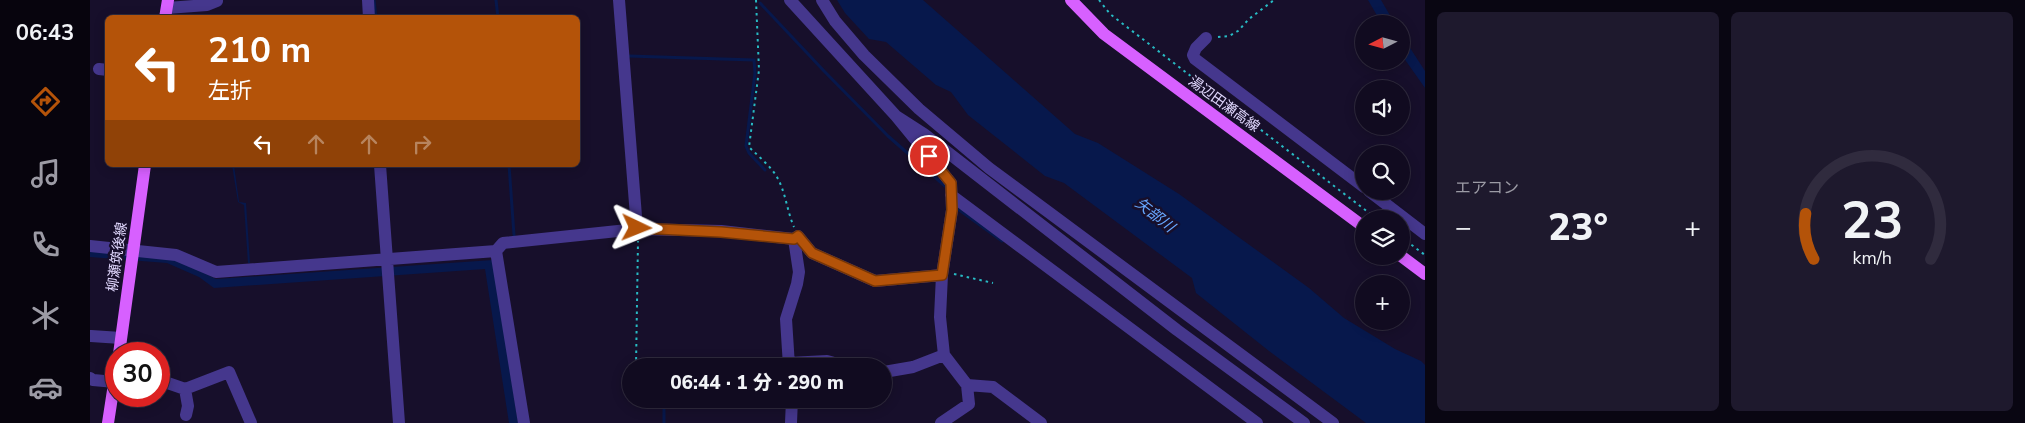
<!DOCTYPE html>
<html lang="ja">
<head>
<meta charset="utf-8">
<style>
  :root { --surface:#110b20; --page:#1e192d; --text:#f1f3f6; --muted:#9c9ba5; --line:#302b3e; --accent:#b45309 }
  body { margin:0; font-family:"Nunito Sans","Noto Sans JP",sans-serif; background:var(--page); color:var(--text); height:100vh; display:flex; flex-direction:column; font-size:19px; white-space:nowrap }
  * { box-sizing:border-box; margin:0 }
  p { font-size:16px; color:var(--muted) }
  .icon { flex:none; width:28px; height:28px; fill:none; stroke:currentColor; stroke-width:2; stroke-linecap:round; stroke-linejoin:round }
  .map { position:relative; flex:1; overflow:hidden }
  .details { display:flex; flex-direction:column; gap:12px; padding:12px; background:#090612; width:600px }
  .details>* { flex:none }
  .banner { position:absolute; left:15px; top:15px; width:475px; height:152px; border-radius:8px; box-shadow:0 2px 12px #0003,0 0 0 1px var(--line); background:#b45309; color:#fff; overflow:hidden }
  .needle { width:32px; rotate:264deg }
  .fabs { position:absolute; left:1265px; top:15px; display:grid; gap:10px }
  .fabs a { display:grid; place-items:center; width:55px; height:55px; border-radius:50%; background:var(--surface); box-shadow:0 2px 12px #0003,0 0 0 1px var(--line); font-size:25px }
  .speed { position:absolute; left:15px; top:342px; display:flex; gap:10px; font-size:25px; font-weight:700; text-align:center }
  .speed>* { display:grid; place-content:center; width:65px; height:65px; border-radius:50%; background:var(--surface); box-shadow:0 2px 12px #0003,0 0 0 1px var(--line); line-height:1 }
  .speed .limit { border:8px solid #d22; background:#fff; color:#111 }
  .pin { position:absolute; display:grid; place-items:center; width:42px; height:42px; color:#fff; margin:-21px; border:2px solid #fff; border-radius:50%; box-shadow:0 1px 5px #0007 }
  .me { position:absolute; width:55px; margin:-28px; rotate:92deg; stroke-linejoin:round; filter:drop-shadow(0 0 4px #0008) }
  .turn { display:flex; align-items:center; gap:18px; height:105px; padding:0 20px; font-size:22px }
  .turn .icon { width:65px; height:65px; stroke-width:2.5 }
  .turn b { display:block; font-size:35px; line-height:42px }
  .lanes { display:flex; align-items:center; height:48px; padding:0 20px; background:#0003; justify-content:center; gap:25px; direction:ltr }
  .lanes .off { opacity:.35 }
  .big { font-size:38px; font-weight:800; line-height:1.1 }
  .details .widget { flex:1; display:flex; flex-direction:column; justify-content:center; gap:8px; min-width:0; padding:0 18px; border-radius:8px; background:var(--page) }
  .details .dial { align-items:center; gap:0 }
  .dial svg { height:130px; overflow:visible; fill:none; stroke:var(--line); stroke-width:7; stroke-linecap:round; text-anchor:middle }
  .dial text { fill:var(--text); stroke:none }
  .heat { display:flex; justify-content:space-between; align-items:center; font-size:28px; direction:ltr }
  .details .tiles { flex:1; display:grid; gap:12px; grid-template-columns:repeat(2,1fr) }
  .trip { position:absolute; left:532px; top:358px; width:270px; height:50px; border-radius:25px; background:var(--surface); box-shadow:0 2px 12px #0003,0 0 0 1px var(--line); font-weight:800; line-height:50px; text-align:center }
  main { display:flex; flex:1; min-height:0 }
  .dock { display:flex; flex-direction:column; width:90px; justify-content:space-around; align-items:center; background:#07040d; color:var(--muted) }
  .dock .icon { width:35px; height:35px }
  .dock .selected { color:var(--accent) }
  .dock b { font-size:22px; color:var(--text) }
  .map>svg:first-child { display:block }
  .water { fill:#07184c }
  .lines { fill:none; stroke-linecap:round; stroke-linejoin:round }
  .stream { stroke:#07184c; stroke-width:3 }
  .path { stroke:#28bbc4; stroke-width:2; stroke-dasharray:2.5 4; stroke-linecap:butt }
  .minor { stroke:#45378d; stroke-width:12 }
  .major { stroke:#d760ff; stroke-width:12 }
  .route-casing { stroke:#753606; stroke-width:12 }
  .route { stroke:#b45309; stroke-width:9 }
  .labels { text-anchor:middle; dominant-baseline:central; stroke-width:5; stroke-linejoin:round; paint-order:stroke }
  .street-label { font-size:14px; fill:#e2d9ff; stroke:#170f2b }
  .water-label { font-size:15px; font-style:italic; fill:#67a7ff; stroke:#170f2b }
</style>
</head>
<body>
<main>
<nav class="dock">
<b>06:43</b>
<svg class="icon selected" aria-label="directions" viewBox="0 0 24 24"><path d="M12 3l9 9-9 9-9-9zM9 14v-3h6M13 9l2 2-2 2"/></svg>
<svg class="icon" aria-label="music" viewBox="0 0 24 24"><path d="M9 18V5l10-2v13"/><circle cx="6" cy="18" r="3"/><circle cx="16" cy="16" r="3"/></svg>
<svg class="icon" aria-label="phone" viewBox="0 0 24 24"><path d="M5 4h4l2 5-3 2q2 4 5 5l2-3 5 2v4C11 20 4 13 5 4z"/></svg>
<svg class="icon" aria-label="climate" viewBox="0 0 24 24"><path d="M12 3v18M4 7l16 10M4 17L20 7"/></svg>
<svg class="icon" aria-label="car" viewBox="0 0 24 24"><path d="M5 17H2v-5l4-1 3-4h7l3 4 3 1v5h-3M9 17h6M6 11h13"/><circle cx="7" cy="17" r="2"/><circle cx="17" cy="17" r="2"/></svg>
</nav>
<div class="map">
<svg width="1335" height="423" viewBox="0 0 1335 423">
  <rect width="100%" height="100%" fill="#170f2b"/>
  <path class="water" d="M747,0H833L985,134L1008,143L1089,194L1219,288L1254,318L1305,349L1331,361L1335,365V423H1276L1179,351L1106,293L1102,278L974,183L955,176L878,115L861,92L846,85L796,42L779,39L755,13Z
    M1278,0H1291L1305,24H1292Z
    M1311,34L1335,71V88L1311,54Z
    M142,165H144L149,202L156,203L160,263H158L154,205L148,202Z
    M0,251L75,257L98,265L126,279L403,260L428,423H419L395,269L124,288L109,277L77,263L0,257Z"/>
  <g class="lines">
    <path class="stream" d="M284,0L286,18
      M406,0L408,18
      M670,3L734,71L798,136L855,186
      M539,56L664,60L665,73L656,146L659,153L675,170
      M419,165L424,235
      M868,209L912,241
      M574,423V403"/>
    <path class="path" d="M666,0L669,70L659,147C669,157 682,167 688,179C696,194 697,211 704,227
      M1009,0L1020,14L1287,219
      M1128,37L1139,36L1148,31L1159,19L1184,0
      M1311,237L1335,255
      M864,274L903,283
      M547,361L622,362
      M546,366L548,241"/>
    <path class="minor" d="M278,0L279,18
      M529,0L547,229
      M700,0L806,116L861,183L862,210L852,275L850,317L854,355L877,385L879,404L851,423
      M732,0L745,21L774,55L829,109L899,168L1243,423
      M77,8L117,5L127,1
      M1116,38L1106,48L1103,55L1105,59L1274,187
      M9,69L18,70
      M806,116L834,134L1087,330L1214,423
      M290,165L309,423
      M1279,191L1335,234
      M861,195L1167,423
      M0,246L86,255L126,272L406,251L413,243L547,229L631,231L704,239L708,236L722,253L785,281L852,275
      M406,251L434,423
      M1,336L31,338
      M699,363L737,361L755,366
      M699,366L696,319L707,284L709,272L704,239
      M794,372L823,367L854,355
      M0,378L3,380L25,382
      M69,380L95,389L139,372L161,423
      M877,385L903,387L951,423
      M95,389L98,406L96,415
      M701,423L702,399"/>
    <path class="major" d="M981,0L1014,34L1274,227
      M75,18L78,0
      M1311,256L1335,274
      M29,354L55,165
      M18,423L26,371"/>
  </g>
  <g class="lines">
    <defs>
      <path id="route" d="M547,228L631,232L704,239L708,236L722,253L785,281L852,275L862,210L861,183L839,156"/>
    </defs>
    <use href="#route" class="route-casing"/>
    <use href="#route" class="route"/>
  </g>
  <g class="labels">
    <g class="street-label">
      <text transform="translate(1134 104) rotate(36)">湯辺田瀬高線</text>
      <text transform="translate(27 257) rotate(-82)">柳瀬筑後線</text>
    </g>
    <g class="water-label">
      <text transform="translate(1065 215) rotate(38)">矢部川</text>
    </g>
  </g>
</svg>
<div class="fabs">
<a><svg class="needle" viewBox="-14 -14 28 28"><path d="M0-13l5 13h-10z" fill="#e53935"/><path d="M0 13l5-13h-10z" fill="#9c9ba5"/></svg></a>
<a><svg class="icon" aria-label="sound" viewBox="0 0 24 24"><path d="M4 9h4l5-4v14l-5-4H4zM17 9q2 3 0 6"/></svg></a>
<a><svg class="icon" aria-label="search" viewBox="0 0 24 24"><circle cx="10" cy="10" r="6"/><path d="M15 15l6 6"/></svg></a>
<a><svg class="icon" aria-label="layers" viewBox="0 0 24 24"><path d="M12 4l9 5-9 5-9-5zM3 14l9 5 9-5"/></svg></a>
<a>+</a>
</div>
<div class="speed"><div class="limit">30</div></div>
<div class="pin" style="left:839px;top:156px;background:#d93025"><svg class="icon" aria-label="arrive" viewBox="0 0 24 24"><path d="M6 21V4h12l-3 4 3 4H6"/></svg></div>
<svg class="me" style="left:547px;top:228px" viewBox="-20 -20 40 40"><path d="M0-17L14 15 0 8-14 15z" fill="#b45309" stroke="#fff" stroke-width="4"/></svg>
<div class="trip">06:44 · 1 分 · 290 m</div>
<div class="banner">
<div class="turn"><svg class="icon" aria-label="left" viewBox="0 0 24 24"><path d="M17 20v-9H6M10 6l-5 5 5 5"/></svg><div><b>210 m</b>左折</div></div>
<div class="lanes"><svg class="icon" aria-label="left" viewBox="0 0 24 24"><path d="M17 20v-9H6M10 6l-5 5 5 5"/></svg><svg class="icon off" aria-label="ahead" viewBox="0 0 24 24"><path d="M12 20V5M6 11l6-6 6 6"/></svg><svg class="icon off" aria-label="ahead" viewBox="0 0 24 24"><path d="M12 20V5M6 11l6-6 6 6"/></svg><svg class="icon off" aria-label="right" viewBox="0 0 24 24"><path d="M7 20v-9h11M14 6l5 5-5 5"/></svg></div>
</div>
</div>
<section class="details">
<div class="tiles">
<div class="widget"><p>エアコン</p>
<div class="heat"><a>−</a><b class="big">23°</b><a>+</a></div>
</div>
<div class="widget dial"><svg viewBox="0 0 100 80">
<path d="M14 69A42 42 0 1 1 86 69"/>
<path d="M14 69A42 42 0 0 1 9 41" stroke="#b45309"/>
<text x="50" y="56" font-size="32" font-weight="700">23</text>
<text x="50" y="72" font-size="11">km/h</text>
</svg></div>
</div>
</section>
</main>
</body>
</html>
